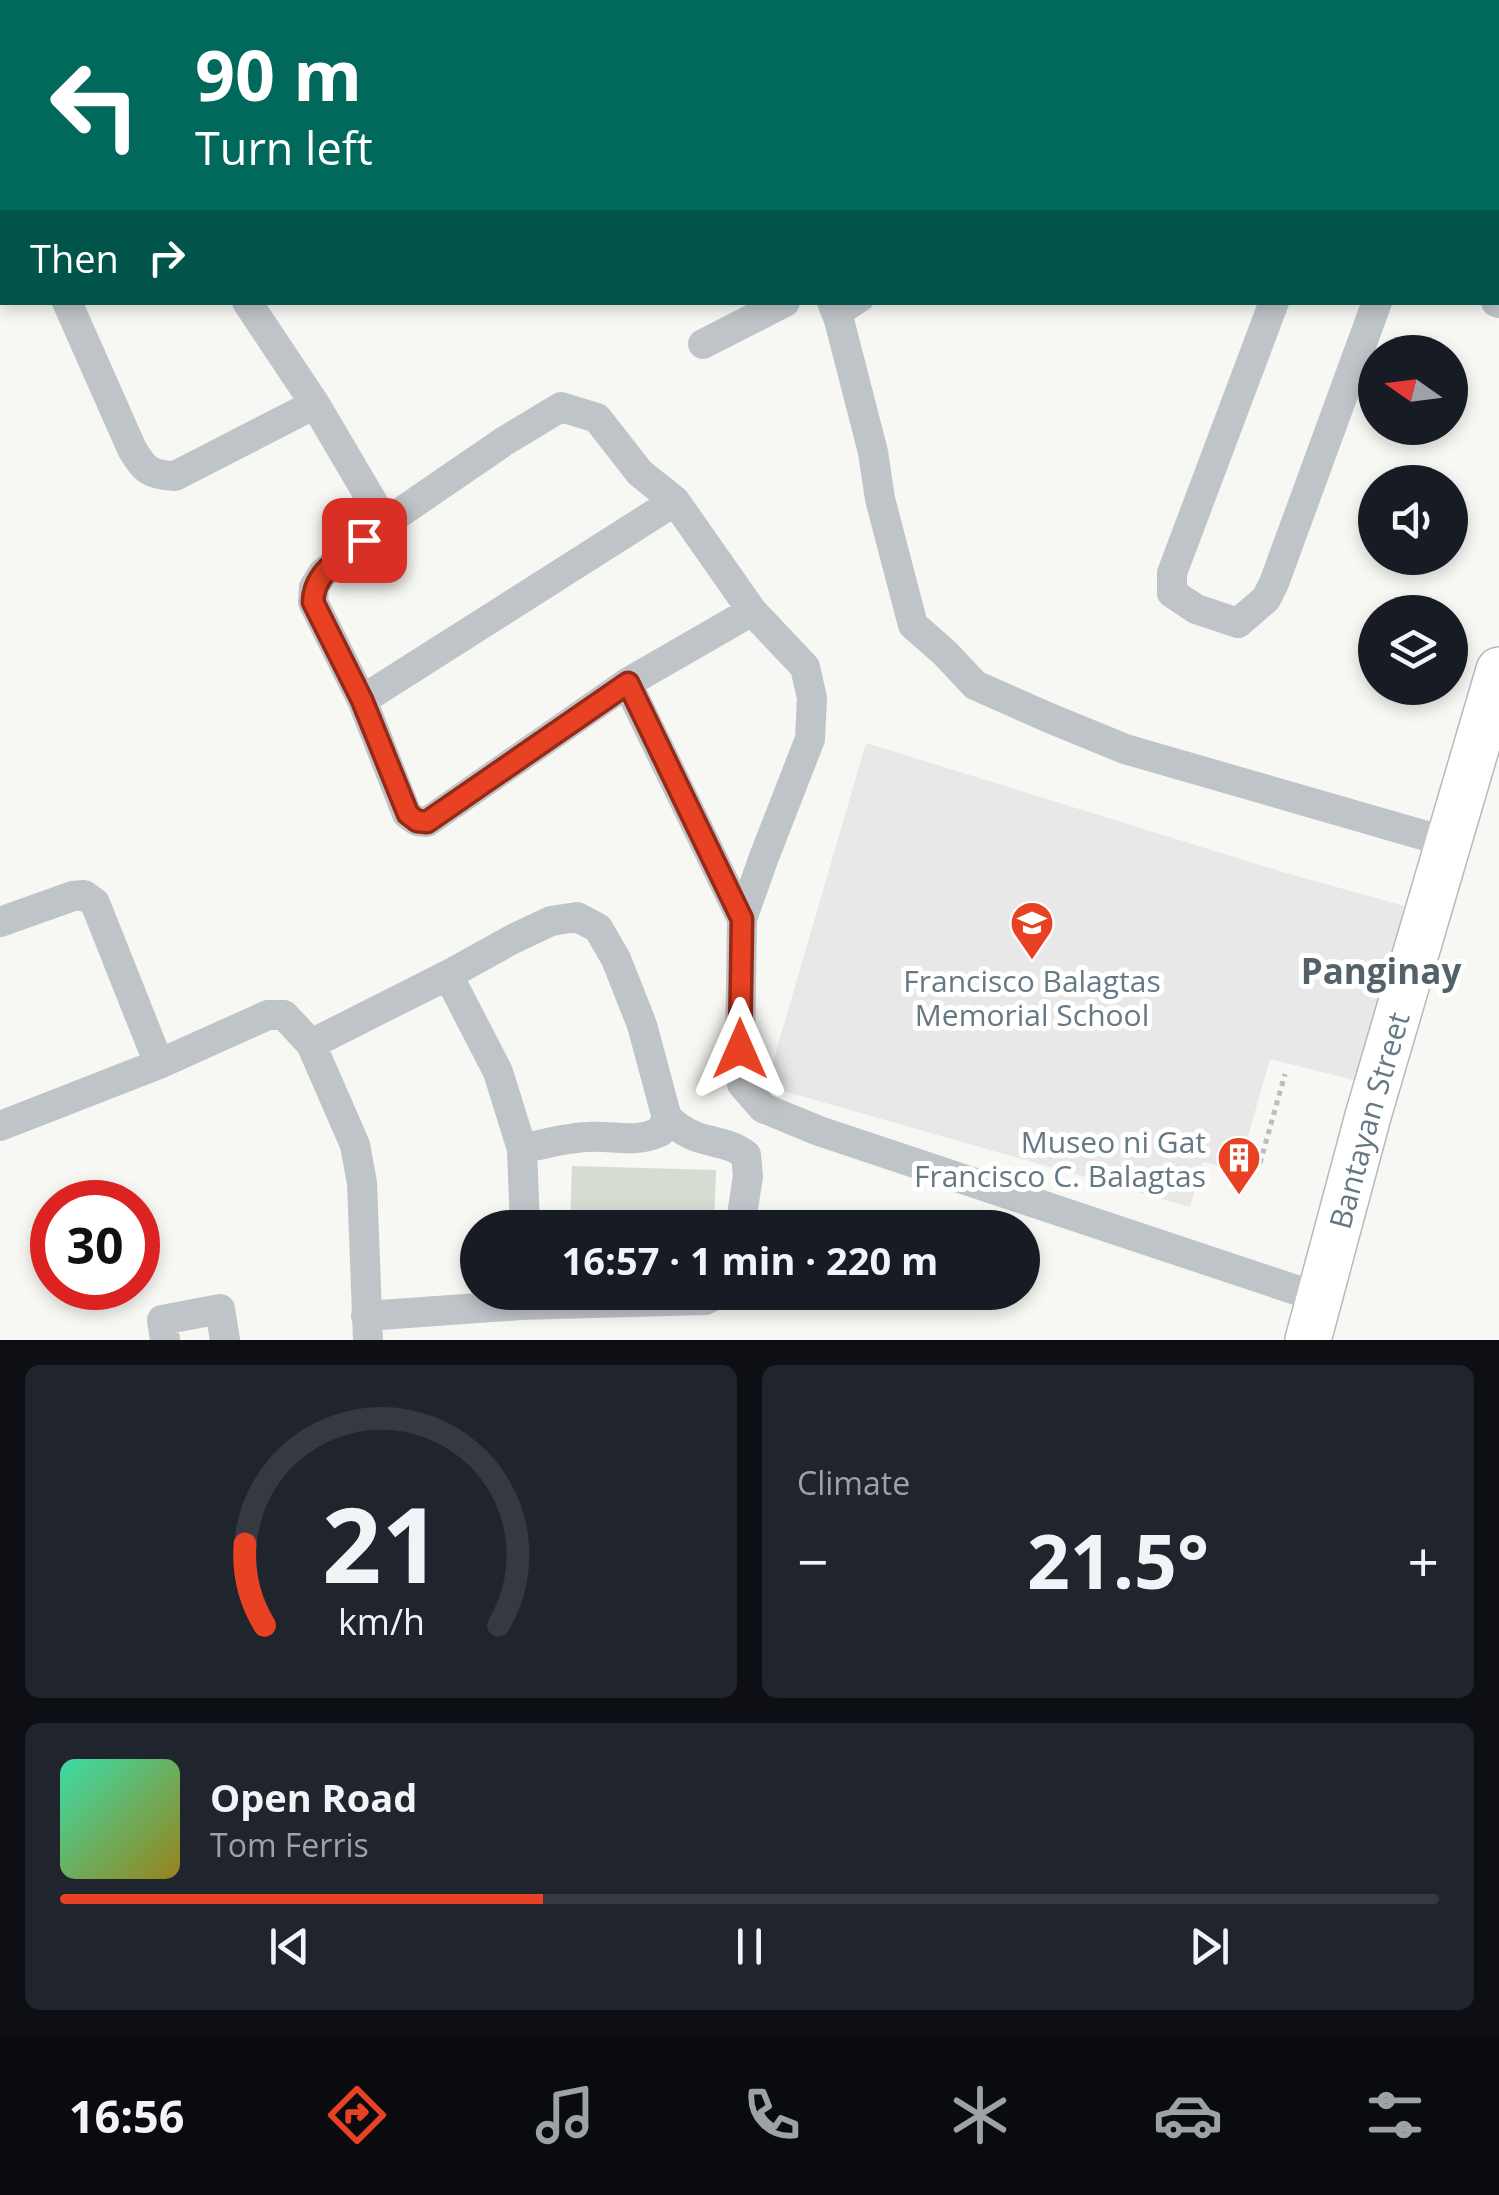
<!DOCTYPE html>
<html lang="en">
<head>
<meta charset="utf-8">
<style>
  :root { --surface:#171b24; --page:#20242c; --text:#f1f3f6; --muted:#9ea1a6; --line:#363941; --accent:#e84123 }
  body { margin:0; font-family:"Open Sans",sans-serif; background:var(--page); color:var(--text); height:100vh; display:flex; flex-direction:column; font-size:38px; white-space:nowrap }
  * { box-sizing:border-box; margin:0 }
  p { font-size:32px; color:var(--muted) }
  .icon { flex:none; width:55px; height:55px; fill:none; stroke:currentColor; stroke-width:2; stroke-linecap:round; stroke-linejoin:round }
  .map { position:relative; height:1340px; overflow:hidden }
  .side { display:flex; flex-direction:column; gap:25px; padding:25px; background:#0d0f14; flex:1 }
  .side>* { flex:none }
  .banner { position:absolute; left:0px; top:0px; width:1500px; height:305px; box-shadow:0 5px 15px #0003; background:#00695c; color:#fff; overflow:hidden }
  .needle { width:65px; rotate:284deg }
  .buttons { position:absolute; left:1358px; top:335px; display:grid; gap:20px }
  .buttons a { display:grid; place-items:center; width:110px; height:110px; border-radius:50%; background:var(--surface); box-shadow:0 5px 15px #0003; font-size:50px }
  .speed { position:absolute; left:30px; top:1180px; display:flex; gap:20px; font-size:50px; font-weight:700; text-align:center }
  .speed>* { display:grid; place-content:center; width:130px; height:130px; border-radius:50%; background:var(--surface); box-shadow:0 5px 15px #0003; line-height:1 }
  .speed .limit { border:15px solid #d22; background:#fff; color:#111 }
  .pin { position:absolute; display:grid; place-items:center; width:85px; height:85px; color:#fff; margin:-42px; border-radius:20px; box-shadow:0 5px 15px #0006 }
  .me { position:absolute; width:110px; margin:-55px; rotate:0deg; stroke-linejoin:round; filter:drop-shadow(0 0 8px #0008) }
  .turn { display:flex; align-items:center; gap:35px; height:210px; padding:0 30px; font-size:45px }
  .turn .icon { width:130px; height:130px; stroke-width:2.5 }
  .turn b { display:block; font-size:70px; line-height:85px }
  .then { display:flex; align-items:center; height:95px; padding:0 30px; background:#0003; gap:20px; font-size:38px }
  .big { font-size:75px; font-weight:700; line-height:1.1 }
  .side .tile { flex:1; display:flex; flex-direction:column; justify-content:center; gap:15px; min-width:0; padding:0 35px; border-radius:15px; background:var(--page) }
  .side .dial { align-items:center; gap:0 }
  .dial svg { height:260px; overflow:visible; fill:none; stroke:var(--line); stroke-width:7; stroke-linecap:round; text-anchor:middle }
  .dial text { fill:var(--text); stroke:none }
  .song { display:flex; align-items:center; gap:30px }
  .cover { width:120px; height:120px; border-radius:15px; background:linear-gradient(135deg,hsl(160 70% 55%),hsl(50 70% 35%)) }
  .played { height:10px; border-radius:5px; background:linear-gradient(90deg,var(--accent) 35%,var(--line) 35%) }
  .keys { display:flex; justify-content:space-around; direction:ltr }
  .heat { display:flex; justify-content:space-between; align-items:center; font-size:55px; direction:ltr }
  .side .tiles { flex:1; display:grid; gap:25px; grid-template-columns:1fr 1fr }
  .tile:last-child { grid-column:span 2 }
  .trip { position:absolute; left:460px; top:1210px; width:580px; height:100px; border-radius:50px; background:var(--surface); box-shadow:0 5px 15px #0003; font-weight:700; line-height:100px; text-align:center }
  .tabs { display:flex; height:160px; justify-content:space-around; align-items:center; background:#090b0e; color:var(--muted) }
  .tabs .icon { width:70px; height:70px }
  .tabs .selected { color:var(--accent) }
  .tabs b { font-size:45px; color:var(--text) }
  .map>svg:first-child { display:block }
  .built { fill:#e7e8e7 }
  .green { fill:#d7dcd2 }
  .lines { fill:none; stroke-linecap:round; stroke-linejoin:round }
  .secondary-casing { stroke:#b4babe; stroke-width:48 }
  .path { stroke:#b9bdbf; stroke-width:5; stroke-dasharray:5 5; stroke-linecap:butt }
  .lane { stroke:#bfc4c8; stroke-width:15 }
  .street { stroke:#bfc4c8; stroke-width:30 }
  .secondary { stroke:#fff; stroke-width:45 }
  .route-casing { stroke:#972a17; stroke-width:25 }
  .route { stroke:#e84123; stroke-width:18 }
  .labels { text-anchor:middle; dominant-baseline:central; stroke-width:10; stroke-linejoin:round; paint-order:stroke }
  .poi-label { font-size:30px; fill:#657985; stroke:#fff }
  .street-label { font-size:30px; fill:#657985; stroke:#fff }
  .quarter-label { font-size:35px; font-weight:bold; fill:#53626a; stroke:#fff }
</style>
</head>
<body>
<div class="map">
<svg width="1499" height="1340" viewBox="0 0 1499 1340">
  <rect width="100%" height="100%" fill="#f7f7f3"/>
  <path class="built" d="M866,743L1286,873L1408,907L1354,1080L1270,1059L1238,1171L1203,1162L1190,1207L766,1086Z"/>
  <path class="green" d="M572,1166L716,1170L714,1227H570Z"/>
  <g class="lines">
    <defs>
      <g id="secondary">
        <path id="s1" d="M1308,1340L1368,1116L1499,670"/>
      </g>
    </defs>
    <use href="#secondary" class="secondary-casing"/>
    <path class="path" d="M1260,1163L1285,1074"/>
    <path class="lane" d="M839,320L866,302"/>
    <path class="street" d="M195,0L197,2
      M1006,2L1007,0
      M1228,2L1229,0
      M0,36L2,15
      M0,135L2,142
      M67,302L132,449C144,470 150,475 175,476L315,404
      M247,302L315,404L385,523
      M832,302L839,320L873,452L880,499L913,625L945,653L975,685L1047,717L1125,749L1447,842
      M1274,302L1172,573V593L1196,609L1238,623L1266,599L1274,583L1377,302
      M1496,302L1499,303
      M703,344L785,302
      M752,611L627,683L427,822L417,821L407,814L362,700L313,602L314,587L322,574L385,523L503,442L561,407L597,418L640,473L675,501L752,611L805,667L812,698L810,739L764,857L742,919L740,1049L742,1084L763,1108L819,1131L1320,1298
      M627,683L742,919
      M362,700L675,501
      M0,922L73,896L84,895L95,903L159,1064
      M448,975L498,1072L522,1149L525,1228
      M311,1044L448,975L511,940L551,921L577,917L598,928L616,959L642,1025L667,1118L660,1132C632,1144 615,1135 587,1137C565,1138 543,1144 522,1149
      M667,1118C676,1126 685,1133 697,1137C714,1143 731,1143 746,1155L748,1176L740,1228
      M0,1126L159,1064L268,1015H284L311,1044L355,1145L362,1183L368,1340
      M366,1316L520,1305L705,1300L721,1292
      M165,1340L162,1320L220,1309L225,1340"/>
    <use href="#secondary" class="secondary"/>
  </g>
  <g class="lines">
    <defs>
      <path id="route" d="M364,540C342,558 314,571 313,602L362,700L408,814L417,821L427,822L628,683L742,919L740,1049"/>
    </defs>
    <use href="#route" class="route-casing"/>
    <use href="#route" class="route"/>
  </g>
  <defs>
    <symbol id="school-pin" viewBox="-11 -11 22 30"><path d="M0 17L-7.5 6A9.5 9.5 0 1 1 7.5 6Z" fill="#e84123" stroke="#fff"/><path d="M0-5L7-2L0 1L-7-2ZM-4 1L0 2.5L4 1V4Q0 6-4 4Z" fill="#fff"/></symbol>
    <symbol id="building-pin" viewBox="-11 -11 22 30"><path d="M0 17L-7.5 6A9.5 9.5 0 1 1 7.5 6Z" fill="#e84123" stroke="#fff"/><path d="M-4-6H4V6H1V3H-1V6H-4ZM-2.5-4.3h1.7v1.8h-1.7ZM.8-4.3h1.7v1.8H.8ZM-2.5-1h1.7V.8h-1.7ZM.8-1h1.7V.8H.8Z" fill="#fff"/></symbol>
  </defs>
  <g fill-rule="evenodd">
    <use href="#school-pin" x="1007" y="898" width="50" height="68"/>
    <use href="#building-pin" x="1214" y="1133" width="50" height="68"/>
  </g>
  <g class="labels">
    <g class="poi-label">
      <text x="1032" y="980">Francisco Balagtas<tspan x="1032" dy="34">Memorial School</tspan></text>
      <text x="1206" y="1141" text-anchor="end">Museo ni Gat<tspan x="1206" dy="34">Francisco C. Balagtas</tspan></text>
    </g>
    <g class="street-label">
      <text stroke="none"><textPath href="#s1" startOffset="228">Bantayan Street</textPath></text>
    </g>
    <g class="quarter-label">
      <text x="1381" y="970">Panginay</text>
    </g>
  </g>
</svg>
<div class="buttons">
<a><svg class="needle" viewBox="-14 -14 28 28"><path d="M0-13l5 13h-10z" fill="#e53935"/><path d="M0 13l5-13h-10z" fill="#9ea1a6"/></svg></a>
<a><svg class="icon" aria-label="sound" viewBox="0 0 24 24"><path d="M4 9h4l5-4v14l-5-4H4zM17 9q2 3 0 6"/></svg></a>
<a><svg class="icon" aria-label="layers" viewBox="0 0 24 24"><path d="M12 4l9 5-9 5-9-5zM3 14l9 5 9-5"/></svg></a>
</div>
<div class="speed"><div class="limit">30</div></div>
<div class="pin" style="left:364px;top:540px;background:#d93025"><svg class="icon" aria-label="arrive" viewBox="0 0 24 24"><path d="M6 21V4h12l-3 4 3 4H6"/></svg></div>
<svg class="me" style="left:740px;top:1049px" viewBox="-20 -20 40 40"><path d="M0-17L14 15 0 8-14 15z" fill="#e84123" stroke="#fff" stroke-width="4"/></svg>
<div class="trip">16:57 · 1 min · 220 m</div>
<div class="banner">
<div class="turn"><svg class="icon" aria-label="left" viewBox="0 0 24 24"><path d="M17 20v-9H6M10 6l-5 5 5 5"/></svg><div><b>90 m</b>Turn left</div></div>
<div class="then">Then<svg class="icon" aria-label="right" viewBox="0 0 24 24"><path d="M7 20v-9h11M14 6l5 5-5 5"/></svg></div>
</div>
</div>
<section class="side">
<div class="tiles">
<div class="tile dial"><svg viewBox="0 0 100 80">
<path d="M14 69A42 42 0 1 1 86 69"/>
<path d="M14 69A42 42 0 0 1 8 44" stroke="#e84123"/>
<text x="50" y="56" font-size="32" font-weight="700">21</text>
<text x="50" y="72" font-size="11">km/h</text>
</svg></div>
<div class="tile"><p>Climate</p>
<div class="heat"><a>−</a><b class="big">21.5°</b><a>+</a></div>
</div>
<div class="tile">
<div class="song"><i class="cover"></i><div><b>Open Road</b><p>Tom Ferris</p></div></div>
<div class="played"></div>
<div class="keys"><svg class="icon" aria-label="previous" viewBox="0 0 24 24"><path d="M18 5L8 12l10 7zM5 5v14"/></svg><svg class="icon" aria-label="pause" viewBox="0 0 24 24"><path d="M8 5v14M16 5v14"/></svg><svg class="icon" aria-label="next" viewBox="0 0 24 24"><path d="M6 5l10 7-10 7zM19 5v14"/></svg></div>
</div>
</div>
</section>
<nav class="tabs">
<b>16:56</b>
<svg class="icon selected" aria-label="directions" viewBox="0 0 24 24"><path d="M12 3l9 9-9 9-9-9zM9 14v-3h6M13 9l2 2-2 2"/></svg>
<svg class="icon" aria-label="music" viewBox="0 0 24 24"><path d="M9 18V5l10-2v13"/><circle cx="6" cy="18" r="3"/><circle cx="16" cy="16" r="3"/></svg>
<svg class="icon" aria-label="phone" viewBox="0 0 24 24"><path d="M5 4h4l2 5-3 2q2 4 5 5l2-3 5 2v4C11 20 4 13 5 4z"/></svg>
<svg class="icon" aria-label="climate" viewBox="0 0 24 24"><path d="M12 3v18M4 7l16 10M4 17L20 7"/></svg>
<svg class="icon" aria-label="car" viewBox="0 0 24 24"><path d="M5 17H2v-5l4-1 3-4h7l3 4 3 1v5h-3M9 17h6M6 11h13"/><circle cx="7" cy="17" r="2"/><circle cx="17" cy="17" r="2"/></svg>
<svg class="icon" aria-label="filters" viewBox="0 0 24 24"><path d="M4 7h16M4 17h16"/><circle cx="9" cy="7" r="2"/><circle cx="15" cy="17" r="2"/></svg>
</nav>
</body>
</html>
